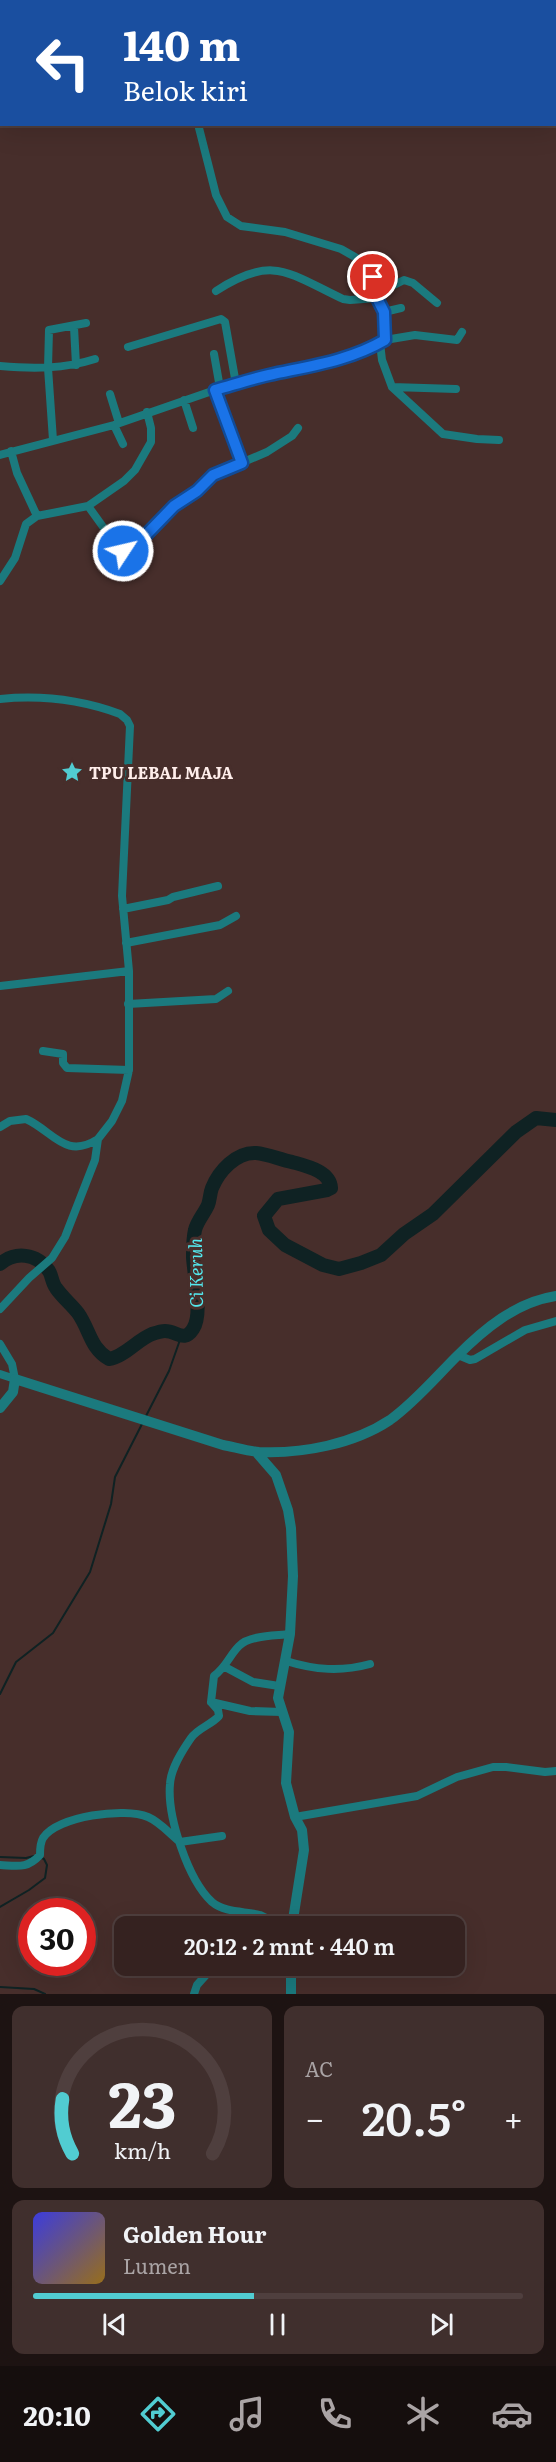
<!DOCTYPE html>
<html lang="id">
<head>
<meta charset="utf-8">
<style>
  :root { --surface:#352220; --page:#402f2d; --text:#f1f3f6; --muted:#aaa4a5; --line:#4f3f3e; --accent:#51ccd1 }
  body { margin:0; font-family:Literata,serif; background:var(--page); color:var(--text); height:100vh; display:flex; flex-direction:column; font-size:22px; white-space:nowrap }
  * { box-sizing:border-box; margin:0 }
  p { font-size:20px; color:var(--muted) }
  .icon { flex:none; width:33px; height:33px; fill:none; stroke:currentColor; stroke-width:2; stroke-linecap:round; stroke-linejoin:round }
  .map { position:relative; height:1994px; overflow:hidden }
  .side { display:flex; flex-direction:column; gap:12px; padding:12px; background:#1d1312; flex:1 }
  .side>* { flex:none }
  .hud { position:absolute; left:0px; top:0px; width:556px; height:126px; box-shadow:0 6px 24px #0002,0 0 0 2px var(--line); background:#1a4fa0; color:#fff; overflow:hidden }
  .speed { position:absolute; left:18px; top:1898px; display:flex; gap:12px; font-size:30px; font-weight:700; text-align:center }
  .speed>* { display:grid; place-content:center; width:78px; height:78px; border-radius:50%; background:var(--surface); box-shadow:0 6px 24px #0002,0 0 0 2px var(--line); line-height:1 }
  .speed .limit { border:9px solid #d22; background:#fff; color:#111 }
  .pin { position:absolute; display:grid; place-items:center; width:51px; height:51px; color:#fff; margin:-26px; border:3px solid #fff; border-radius:50%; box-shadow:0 2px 6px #0007 }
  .me { position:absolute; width:66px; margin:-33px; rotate:55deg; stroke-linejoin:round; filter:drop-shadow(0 0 4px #0008) }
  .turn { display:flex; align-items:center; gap:21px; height:126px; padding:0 24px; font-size:27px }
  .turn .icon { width:78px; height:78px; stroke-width:2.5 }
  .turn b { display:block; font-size:42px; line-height:51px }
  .big { font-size:45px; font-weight:600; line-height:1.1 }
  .side .tile { flex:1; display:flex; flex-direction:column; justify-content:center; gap:9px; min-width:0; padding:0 21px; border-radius:12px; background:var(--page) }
  .side .dial { align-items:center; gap:0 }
  .dial svg { height:156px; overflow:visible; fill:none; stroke:var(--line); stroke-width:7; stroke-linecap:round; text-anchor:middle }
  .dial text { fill:var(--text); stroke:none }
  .song { display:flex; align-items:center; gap:18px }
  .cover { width:72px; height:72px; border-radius:9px; background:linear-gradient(135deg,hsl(240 70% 55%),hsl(40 70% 35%)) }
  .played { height:6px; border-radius:3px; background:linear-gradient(90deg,var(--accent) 45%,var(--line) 45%) }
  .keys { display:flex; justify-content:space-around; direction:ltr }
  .heat { display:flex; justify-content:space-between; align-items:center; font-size:33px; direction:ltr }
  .side .tiles { flex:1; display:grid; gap:12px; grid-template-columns:1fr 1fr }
  .tile:last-child { grid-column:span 2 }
  .trip { position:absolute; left:114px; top:1916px; width:351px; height:60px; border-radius:12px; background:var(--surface); box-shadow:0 6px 24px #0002,0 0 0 2px var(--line); font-weight:600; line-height:60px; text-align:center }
  .tab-bar { display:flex; height:96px; justify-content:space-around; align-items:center; background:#150e0d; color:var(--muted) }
  .tab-bar .icon { width:42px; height:42px }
  .tab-bar .on { color:var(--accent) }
  .tab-bar b { font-size:27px; color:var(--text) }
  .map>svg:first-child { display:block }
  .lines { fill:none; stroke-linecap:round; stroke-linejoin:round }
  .stream { stroke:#0f2223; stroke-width:2 }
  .river { stroke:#0f2223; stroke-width:14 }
  .minor { stroke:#1b7a7e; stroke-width:8 }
  .tertiary { stroke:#1b7a7e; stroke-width:10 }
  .route-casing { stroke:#114b97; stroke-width:15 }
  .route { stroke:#1a73e8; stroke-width:10 }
  .labels { text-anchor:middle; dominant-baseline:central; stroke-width:6; stroke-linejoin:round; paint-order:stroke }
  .poi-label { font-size:16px; font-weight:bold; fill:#ffeeeb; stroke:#472e2b; text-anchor:start }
  .water-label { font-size:18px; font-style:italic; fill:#54e8ee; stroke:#472e2b }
</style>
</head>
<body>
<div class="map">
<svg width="556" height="1994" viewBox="0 0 556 1994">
  <rect width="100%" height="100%" fill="#472e2b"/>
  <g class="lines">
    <path class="stream" d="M146,1416L169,1371L181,1337
      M0,1694L16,1662L53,1633L90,1572L111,1504L115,1477L142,1424
      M0,1857L26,1858L34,1856
      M0,1907L29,1890L45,1878L47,1865L44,1859L40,1857
      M0,1987L34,1989L45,1994"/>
    <path class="river" d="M0,1264C15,1251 37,1253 49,1271C52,1276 52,1283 56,1288C62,1297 71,1304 78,1313C90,1330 90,1348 109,1359C124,1357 137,1340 152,1334C155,1333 162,1331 165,1331C177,1331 184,1343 193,1329C203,1314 194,1276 193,1257C193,1249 193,1238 195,1230C197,1221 204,1214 208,1205C210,1200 210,1193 212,1188C219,1171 236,1152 256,1153C268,1154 281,1160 292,1162C306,1166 330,1171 331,1188L327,1190L278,1199L264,1216L269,1230L285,1245L323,1265L339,1269L361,1263L381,1255L404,1234L433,1214L516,1132L536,1118L556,1120"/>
    <path class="minor" d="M97,0L98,2
      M171,2L173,0
      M216,2L217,0
      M277,2L279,0
      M198,124L216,195L227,217L241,226L285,232L341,249L362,261L373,277L377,298L384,312L385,340
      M216,291C273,254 288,273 343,299L350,300L377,298
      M376,294L404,280L413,283L437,303
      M384,312L401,308
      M74,327L76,365
      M380,343L382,360L392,387L443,434L477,439L499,440
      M128,347L221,319L225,322L236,384
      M214,354L220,388
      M0,366C33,369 64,369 95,359
      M392,387L456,389
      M215,390L242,463
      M110,394L119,423
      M184,400L193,428
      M114,425L123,444
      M53,440L48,368L49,330L86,323
      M11,451L17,473L37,516
      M0,455L114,425L215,390L362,353L385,340L415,335L457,340L462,332
      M88,506L119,549L124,551L145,536L174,506L197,491L213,475L267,452L292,436L298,428
      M0,581L15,558L26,524L37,516L88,506L124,481L135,470L151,442V428L147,412
      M0,699C40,695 82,700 120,714L127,720L130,726L122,896L129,971V1070L122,1101L112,1121L98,1139L95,1160L65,1237L52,1258L29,1278L0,1309
      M123,909L168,900L173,897L218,886
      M126,943L220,925L236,916
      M0,986L129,971
      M128,1004L216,999L228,991
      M43,1051L63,1054V1063L67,1068L129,1070
      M0,1127L10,1121L26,1119C53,1131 65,1160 98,1139
      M0,1344L12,1364L15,1379L0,1374
      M458,1355L470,1360L475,1359L525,1330L556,1321
      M286,1661C315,1670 341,1672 370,1664
      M225,1667L253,1682L279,1686
      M211,1702L250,1711L282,1712
      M295,1817L417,1796L457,1777L493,1767H506L545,1772L556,1771
      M0,1865C18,1866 27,1869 40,1855C40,1849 40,1843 43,1838C57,1816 125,1807 148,1817C160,1822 170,1834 180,1842L222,1836
      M244,1913L245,1926
      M280,1926C274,1922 267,1918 260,1915C245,1911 225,1913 212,1902C188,1880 167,1816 170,1784C171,1768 182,1751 191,1738C198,1728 211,1725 219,1716L218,1710L211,1702L214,1676C227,1666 229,1656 239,1646C250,1635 276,1636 290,1634
      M194,1994L197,1985L215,1965"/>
    <path class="tertiary" d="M0,1408L13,1392L15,1379L223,1445C234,1447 247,1451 259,1452C302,1454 354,1444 390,1420C414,1403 436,1377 456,1357C484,1329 516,1302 556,1296
      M256,1452L276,1475L288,1510L291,1528L293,1576L290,1634L278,1698L289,1732L286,1783L295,1817L302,1830L304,1850L292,1926
      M291,1965V1994"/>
  </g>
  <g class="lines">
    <defs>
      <path id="route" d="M123,551L145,536L174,506L197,491L213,475L242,463L215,390C233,385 251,379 269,375C310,366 349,361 385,340L384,312L377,298L373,277"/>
    </defs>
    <use href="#route" class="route-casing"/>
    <use href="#route" class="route"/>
  </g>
  <defs>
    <symbol id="sight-bare" viewBox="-9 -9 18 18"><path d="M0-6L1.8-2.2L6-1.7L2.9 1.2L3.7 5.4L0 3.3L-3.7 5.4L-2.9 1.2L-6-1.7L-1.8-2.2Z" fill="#51ccd1" stroke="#472e2b" stroke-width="2.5" paint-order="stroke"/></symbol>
  </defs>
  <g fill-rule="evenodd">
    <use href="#sight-bare" x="57" y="757" width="30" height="30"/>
  </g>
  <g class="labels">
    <g class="poi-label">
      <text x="89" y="772">TPU LEBAL MAJA</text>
    </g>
    <g class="water-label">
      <text transform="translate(195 1273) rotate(-91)">Ci Keruh</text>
    </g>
  </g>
</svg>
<div class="speed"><div class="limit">30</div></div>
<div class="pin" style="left:373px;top:277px;background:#d93025"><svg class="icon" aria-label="arrive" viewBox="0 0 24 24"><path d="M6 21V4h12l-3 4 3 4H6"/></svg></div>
<svg class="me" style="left:123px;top:551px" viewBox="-20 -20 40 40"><circle r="17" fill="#1a73e8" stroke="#fff" stroke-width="3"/><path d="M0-11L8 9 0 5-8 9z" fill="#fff"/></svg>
<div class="trip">20:12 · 2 mnt · 440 m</div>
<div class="hud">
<div class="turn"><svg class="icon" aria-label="left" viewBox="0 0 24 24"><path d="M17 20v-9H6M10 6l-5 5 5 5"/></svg><div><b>140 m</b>Belok kiri</div></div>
</div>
</div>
<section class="side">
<div class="tiles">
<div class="tile dial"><svg viewBox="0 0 100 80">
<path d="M14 69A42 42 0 1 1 86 69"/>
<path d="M14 69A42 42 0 0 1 9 41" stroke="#51ccd1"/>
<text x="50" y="56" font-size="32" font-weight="700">23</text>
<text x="50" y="72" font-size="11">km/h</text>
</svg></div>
<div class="tile"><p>AC</p>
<div class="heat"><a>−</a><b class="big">20.5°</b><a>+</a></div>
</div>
<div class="tile">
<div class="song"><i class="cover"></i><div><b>Golden Hour</b><p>Lumen</p></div></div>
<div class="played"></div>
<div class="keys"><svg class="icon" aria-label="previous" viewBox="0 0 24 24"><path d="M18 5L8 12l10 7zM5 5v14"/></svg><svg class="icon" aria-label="pause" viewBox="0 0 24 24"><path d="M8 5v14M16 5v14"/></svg><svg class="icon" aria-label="next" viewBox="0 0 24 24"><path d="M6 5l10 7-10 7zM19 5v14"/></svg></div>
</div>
</div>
</section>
<nav class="tab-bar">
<b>20:10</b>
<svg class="icon on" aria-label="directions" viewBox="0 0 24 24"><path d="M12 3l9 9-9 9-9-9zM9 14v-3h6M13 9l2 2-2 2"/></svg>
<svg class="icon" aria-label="music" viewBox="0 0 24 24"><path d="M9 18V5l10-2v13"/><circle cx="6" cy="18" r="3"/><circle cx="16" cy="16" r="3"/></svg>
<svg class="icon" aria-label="phone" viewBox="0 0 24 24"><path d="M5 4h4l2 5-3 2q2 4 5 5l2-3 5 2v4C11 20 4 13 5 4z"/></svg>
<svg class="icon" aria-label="climate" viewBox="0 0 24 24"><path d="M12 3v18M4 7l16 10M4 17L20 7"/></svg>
<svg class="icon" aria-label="car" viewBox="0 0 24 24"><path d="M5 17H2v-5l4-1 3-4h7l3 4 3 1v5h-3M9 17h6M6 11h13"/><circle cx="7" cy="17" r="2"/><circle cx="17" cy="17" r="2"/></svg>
</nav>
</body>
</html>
